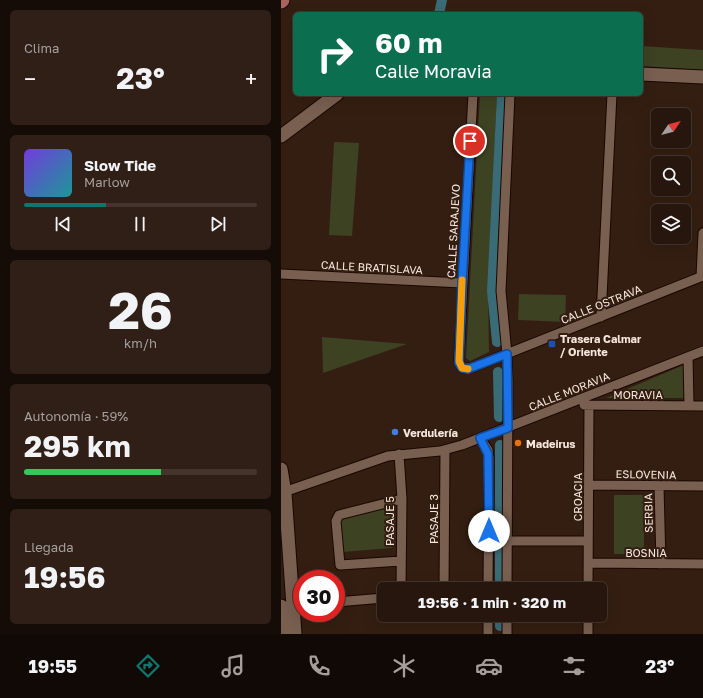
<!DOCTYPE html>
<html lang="es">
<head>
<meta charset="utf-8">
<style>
  :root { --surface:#27160d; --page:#2f1f16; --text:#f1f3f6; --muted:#a49f9d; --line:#43352e; --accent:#0f766e }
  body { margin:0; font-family:"Golos Text",sans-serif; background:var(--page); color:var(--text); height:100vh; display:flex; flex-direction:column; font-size:15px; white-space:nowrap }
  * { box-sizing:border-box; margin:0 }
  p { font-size:13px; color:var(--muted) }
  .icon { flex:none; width:22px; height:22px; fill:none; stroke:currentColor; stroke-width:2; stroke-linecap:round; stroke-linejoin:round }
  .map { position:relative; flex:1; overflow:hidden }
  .panel { display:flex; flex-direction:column; gap:10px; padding:10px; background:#150c07; width:281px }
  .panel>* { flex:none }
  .hud { position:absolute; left:12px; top:12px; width:350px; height:84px; border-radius:6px; box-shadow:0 4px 16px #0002,0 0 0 1px var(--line); background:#0b6e4f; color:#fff; overflow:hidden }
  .needle { width:26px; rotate:55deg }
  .tools { position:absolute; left:370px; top:108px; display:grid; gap:8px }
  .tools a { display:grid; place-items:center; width:40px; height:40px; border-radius:6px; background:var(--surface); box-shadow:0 4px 16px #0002,0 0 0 1px var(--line); font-size:20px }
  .speed { position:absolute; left:12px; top:570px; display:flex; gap:8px; font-size:20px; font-weight:700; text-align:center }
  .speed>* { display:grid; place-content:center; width:52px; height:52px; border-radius:50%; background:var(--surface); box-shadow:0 4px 16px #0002,0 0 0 1px var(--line); line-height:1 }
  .speed .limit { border:6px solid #d22; background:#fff; color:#111 }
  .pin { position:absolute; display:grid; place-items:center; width:34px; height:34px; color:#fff; margin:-17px; border:2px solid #fff; border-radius:50%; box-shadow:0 1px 4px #0007 }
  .me { position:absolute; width:44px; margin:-22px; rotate:0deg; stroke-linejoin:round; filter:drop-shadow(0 0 3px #0008) }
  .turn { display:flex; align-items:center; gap:14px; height:84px; padding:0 16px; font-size:18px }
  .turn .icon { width:52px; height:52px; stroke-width:2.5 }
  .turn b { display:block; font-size:28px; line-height:34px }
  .big { font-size:30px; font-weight:700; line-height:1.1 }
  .panel .tile { flex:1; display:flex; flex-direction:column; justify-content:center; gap:6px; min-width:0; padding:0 14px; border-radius:6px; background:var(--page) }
  .panel .dial { align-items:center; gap:0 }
  .dial b { font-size:52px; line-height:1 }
  .song { display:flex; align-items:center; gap:12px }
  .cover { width:48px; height:48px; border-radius:6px; background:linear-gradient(135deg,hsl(260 70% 55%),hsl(180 70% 35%)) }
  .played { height:4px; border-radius:2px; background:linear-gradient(90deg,var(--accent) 35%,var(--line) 35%) }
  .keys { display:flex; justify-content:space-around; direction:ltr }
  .heat { display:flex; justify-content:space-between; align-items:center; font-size:22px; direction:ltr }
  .charge { height:6px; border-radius:3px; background:linear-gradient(90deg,#34c759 59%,var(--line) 0) }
  .trip { position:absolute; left:96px; top:582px; width:230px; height:40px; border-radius:6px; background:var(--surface); box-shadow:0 4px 16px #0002,0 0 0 1px var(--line); font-weight:700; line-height:40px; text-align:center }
  .dock { display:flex; height:64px; justify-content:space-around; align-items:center; background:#100905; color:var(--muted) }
  .dock .icon { width:28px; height:28px }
  .dock .selected { color:var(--accent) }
  .dock b { font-size:18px; color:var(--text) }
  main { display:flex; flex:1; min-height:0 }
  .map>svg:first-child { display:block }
  .green { fill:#3c4222 }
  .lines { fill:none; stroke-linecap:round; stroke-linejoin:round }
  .canal { stroke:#396c76; stroke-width:10 }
  .street-casing { stroke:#1b0700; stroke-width:11 }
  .secondary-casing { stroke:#1b0700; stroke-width:15 }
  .primary-casing { stroke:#1b0700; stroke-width:17 }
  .street { stroke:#785f50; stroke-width:9 }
  .secondary { stroke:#785f50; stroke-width:13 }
  .primary { stroke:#a7635e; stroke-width:15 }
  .route-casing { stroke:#114b97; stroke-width:10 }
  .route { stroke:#1a73e8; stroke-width:7 }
  .slow { stroke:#f59e0b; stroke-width:7 }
  .transit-dot { fill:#1a4fb4; stroke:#341e11; stroke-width:1.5 }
  .shop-dot { fill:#3f7fe0; stroke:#341e11; stroke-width:1.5 }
  .food-dot { fill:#e8710a; stroke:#341e11; stroke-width:1.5 }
  .labels { text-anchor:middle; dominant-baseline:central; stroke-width:4; stroke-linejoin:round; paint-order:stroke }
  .street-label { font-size:11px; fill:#f6e6de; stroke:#341e11 }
  .poi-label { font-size:11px; font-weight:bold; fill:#f6e6de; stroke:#341e11; text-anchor:start }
</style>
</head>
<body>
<main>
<section class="panel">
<div class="tile"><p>Clima</p>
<div class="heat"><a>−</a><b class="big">23°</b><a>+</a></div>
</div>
<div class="tile">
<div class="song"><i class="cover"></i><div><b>Slow Tide</b><p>Marlow</p></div></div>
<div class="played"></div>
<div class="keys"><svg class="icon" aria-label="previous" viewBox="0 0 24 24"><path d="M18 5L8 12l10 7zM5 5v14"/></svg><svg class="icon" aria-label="pause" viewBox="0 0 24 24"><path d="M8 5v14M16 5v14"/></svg><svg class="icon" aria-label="next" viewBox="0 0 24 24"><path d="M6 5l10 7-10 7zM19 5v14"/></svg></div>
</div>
<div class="tile dial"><b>26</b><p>km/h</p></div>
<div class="tile"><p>Autonomía · 59%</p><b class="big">295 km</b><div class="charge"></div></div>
<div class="tile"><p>Llegada</p><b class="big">19:56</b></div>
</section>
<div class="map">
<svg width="422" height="634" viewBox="0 0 422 634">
  <rect width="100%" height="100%" fill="#341e11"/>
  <path class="green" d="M360,46L422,50V70L360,66Z
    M199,94H216L207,290L208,352L189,361L185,358Z
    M53,142L78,143L71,236L48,235Z
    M238,294L285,295L284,322L237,320Z
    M41,337L126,344L42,373Z
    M405,364L404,398H325Z
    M333,495H363V554H333Z
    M114,502V543L110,548L62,552L57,522L60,518Z"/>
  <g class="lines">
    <path class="canal" d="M158,14L161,0
      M216,342L211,291L221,94
      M217,372L218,417
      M219,589V445
      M219,626V615"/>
    <defs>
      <path id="street" d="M192,94L178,356V363L181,368H190L422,276
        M0,274L181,283
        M420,277L422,233
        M320,317L331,94
        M407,357L408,406
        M303,405L422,406
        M199,438L207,450L208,458L207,589
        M118,454L121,499L120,589
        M308,485L422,486
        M378,486L380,564
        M0,493L107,456L159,451L181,445L422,351
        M226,541H307
        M120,561L59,565L55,521L58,515L121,499
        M307,563L422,564
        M163,589L164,450
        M226,589L227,381L226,354L220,291L229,94
        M307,589L308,405
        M55,602L103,598
        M207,634V615
        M226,634V615
        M307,634V615"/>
      <path id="secondary" d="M360,74L422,77
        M0,136L56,94
        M0,469L4,493L14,634
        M0,606L2,634"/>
      <path id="primary" d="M0,1L1,0"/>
    </defs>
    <use href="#street" class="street-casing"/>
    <use href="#secondary" class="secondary-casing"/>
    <use href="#primary" class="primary-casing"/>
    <use href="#street" class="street"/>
    <use href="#secondary" class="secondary"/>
    <use href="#primary" class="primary"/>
  </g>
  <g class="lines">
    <defs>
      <path id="route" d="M189,141L181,284L178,363L181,368L187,369L226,354L227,428L199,438L207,454L208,531"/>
    </defs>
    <use href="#route" class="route-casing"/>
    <use href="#route" class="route"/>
    <path class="slow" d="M181,280L178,361L181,368L187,369"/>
  </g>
  <rect class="transit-dot" x="267" y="340" width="8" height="8" rx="2"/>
  <circle class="shop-dot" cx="114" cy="432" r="4"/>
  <circle class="food-dot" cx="237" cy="443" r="4"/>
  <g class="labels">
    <g class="street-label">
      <text transform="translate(172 231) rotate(-87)">CALLE SARAJEVO</text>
      <text transform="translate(91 267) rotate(3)">CALLE BRATISLAVA</text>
      <text transform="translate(320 304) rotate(-22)">CALLE OSTRAVA</text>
      <text transform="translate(288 391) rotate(-22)">CALLE MORAVIA</text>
      <text x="357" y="394">MORAVIA</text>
      <text transform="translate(365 474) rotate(1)">ESLOVENIA</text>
      <text transform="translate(296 497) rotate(-90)">CROACIA</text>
      <text transform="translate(367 513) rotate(-91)">SERBIA</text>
      <text transform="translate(152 519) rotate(-90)">PASAJE 3</text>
      <text transform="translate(108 521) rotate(-90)">PASAJE 5</text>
      <text x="365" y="552">BOSNIA</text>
    </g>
    <g class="poi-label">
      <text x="279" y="338">Trasera Calmar<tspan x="279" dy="13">/ Oriente</tspan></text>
      <text x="122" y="432">Verdulería</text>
      <text x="245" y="443">Madeirus</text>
    </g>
  </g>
</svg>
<div class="tools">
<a><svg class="needle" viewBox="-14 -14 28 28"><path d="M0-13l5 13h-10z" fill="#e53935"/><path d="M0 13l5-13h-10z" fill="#a49f9d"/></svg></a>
<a><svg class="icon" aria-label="search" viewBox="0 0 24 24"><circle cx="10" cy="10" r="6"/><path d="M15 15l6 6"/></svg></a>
<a><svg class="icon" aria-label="layers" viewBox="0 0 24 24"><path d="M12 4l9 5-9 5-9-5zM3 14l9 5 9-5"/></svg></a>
</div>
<div class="speed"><div class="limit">30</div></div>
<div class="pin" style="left:189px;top:141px;background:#d93025"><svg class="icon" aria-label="arrive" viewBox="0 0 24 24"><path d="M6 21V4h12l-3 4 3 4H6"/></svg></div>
<svg class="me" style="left:208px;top:531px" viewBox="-20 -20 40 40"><circle r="19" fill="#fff"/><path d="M0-13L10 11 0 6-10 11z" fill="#1a73e8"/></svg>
<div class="trip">19:56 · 1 min · 320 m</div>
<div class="hud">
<div class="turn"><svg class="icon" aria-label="right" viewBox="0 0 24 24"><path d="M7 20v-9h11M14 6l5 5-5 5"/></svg><div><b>60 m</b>Calle Moravia</div></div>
</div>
</div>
</main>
<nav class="dock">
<b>19:55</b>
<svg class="icon selected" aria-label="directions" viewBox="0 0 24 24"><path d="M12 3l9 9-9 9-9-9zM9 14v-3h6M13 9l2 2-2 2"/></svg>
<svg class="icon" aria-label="music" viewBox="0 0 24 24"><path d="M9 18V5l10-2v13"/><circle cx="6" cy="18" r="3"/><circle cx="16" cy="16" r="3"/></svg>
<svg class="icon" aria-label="phone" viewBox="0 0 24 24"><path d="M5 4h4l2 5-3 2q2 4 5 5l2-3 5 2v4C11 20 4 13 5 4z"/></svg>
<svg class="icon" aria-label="climate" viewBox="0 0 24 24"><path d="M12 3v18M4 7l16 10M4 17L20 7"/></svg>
<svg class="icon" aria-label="car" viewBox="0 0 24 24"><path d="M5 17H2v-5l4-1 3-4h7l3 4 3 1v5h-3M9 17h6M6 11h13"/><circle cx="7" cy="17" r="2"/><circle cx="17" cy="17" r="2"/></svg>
<svg class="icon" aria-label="filters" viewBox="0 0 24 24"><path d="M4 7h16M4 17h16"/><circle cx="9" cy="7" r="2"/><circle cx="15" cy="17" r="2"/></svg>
<b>23°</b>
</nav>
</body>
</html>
